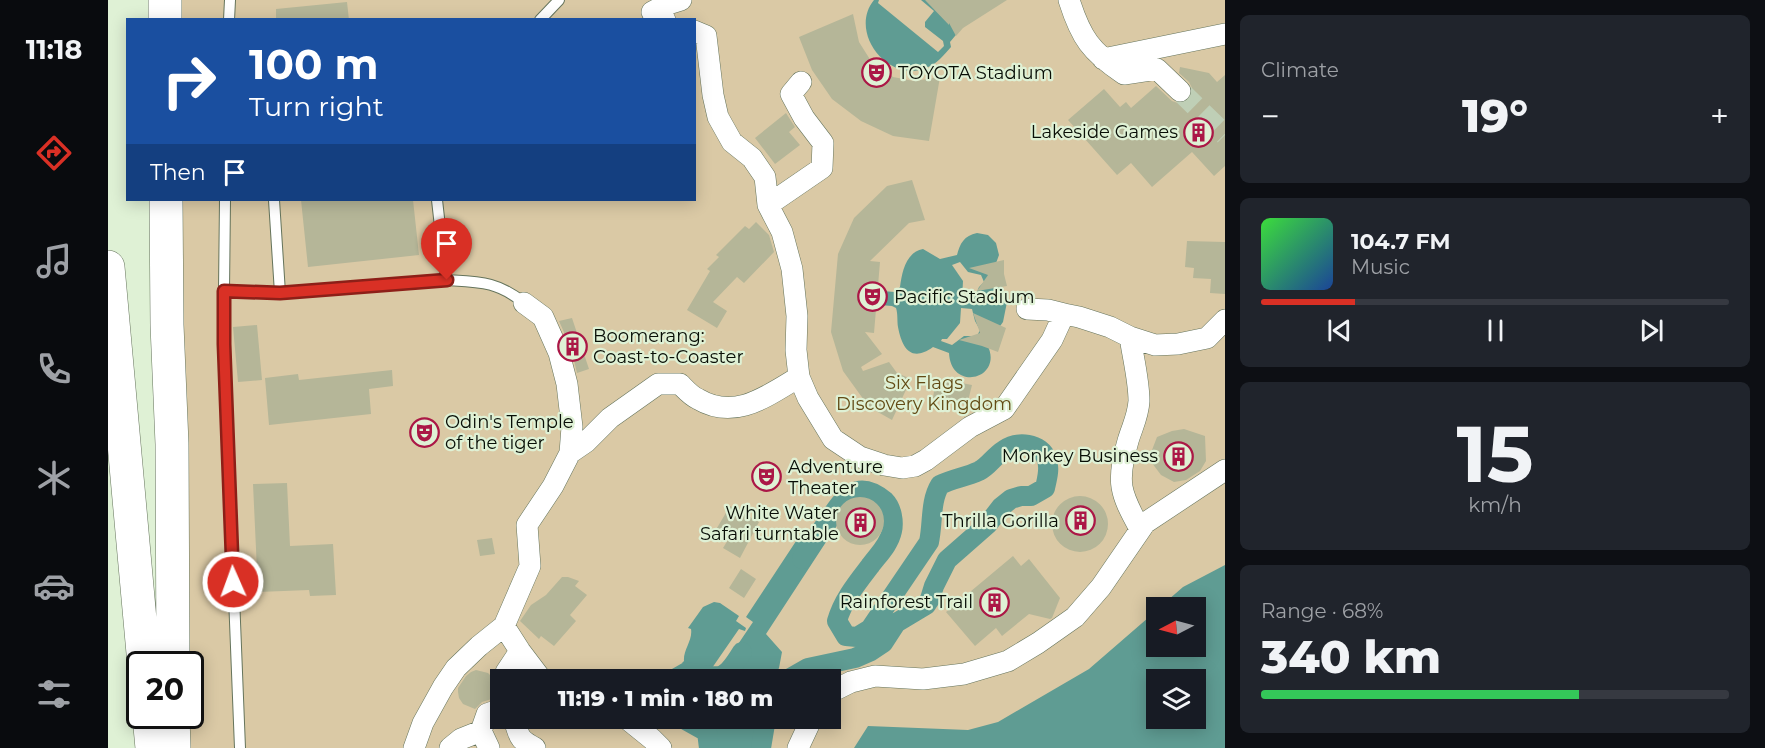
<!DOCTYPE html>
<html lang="en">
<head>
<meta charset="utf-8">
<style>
  :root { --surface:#171b24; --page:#20242c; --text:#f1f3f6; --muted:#9ea1a6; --line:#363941; --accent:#d93025 }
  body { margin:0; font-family:Montserrat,sans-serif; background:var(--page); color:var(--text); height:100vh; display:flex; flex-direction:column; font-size:22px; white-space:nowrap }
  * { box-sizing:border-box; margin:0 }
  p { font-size:20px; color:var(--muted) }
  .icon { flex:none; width:33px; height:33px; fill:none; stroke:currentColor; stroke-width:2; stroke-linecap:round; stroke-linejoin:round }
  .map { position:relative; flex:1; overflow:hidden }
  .panel { display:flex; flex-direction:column; gap:15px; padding:15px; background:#0d0f14; width:540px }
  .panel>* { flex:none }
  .banner { position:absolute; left:18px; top:18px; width:570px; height:183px; border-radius:0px; box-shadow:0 3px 15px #0003; background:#1a4fa0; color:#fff; overflow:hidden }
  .needle { width:39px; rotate:264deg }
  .tools { position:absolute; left:1038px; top:597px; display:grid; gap:12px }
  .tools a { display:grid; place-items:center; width:60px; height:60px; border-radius:0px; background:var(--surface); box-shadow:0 3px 15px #0003; font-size:30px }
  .speed { position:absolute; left:18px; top:651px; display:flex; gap:12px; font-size:30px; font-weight:700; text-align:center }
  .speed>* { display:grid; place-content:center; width:78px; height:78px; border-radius:50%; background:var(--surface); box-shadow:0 3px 15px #0003; line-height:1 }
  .speed .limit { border:3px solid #111; border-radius:9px; background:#fff; color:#111 }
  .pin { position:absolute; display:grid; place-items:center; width:51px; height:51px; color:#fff; margin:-62px -26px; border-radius:50% 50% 50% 0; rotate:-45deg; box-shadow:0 0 6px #0007 }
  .pin .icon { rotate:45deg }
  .me { position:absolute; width:66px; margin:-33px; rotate:358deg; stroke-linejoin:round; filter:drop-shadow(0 0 4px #0008) }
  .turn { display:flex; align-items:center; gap:21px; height:126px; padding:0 24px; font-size:27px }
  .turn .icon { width:78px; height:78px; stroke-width:2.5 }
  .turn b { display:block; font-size:42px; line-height:51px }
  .then { display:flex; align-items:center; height:57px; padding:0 24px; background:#0003; gap:12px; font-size:22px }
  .big { font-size:45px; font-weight:800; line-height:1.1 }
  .panel .card { flex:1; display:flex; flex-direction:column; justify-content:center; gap:9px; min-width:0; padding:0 21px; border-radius:9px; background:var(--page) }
  .panel .dial { align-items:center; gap:0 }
  .dial b { font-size:78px; line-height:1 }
  .song { display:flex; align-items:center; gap:18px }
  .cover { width:72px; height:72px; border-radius:9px; background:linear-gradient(135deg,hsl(120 70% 55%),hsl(220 70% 35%)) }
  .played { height:6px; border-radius:3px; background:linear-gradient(90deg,var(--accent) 20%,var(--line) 20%) }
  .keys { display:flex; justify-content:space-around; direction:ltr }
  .heat { display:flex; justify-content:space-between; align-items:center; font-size:33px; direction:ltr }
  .charge { height:9px; border-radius:4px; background:linear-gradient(90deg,#34c759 68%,var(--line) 0) }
  .trip { position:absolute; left:382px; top:669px; width:351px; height:60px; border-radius:0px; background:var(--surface); box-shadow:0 3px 15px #0003; font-weight:800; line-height:60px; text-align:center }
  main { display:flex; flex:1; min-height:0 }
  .tabs { display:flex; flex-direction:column; width:108px; justify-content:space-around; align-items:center; background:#090b0e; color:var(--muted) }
  .tabs .icon { width:42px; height:42px }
  .tabs .on { color:var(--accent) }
  .tabs b { font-size:27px; color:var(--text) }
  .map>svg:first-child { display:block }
  .green { fill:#dac9a5; fill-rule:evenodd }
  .water { fill:#5f9c93; fill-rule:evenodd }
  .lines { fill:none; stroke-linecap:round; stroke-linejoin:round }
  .canal { stroke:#5f9c93; stroke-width:20 }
  .building { fill:#b5b698 }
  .street-tunnel { stroke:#bfcfb6; stroke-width:21; stroke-dasharray:21 10; stroke-linecap:butt }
  .lane-casing { stroke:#65745c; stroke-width:12 }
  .street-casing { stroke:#65745c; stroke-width:22 }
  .highway-casing { stroke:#65745c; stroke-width:34 }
  .lane { stroke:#fff; stroke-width:10 }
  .street { stroke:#fff; stroke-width:21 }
  .highway { stroke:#fff; stroke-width:33 }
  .route-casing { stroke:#8d1f18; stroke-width:15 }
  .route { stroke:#d93025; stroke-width:10 }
  .labels { text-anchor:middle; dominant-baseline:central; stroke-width:4.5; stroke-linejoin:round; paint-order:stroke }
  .poi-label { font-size:18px; fill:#080e06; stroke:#dff1d5; text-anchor:start }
  .park-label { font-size:18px; fill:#634b15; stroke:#dff1d5 }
</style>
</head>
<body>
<main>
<nav class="tabs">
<b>11:18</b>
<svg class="icon on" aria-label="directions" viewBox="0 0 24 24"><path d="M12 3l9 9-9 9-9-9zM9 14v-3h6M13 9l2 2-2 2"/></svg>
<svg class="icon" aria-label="music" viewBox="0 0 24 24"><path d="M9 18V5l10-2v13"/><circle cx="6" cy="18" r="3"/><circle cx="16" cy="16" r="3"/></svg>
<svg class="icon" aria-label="phone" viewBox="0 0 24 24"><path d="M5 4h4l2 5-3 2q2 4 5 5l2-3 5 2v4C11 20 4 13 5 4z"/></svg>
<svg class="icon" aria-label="climate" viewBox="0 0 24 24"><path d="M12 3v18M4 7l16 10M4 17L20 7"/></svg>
<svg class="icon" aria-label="car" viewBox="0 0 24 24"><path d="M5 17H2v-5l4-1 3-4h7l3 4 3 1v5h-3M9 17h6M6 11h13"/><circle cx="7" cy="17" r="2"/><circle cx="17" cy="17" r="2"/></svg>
<svg class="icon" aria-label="filters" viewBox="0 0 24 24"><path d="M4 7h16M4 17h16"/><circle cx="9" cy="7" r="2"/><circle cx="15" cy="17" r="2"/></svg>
</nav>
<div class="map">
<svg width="1117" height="748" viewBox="0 0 1117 748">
  <rect width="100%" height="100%" fill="#dff1d5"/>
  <path class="green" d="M73,0H1117V570L1072,607L1048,608V627L857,748H82V664L75,347L74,200H586V20H73ZM393,680H723V718H393Z"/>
  <path class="water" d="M766,0H771L770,3L830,52L836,46L835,41L817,27V22L826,11L813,0H826L857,24L842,42L843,47C836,55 829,64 818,68C780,84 740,32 766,0Z
    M869,233L880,235L888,243L891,255L887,266L899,302L895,322L879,344C897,379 843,393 841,353L825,347C803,363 794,348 790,327C789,321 790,314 788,308L784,306L772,305L774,291L787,292L792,287C794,272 798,252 815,249L832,259L849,255C852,243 856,236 869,233ZM852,262L860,272L873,275L876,282L871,287L865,301L854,300L855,281L844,265ZM853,308L864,309L867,321L872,330L869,336H856L844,345L833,341L834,339H839L852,323Z
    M696,529L718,542L658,634L674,652L671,668L665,679H620L616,665L645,622L638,617Z
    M1117,565V748H746L760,726L860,730L890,722L981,669L1048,611V646H1088V608L1052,607L1075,587ZM1048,680H1088V718H1048Z
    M606,602L612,603L631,616L628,621L638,628L637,631L631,629L604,668L598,670L574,663L576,661C575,650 585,640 583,629L580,628L595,607Z
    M588,719H648L644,748H607C604,735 600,725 588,719Z"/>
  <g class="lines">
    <path class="canal" d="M565,680L579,672C613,678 615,683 634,652
      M679,680L700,668L747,658L763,651L775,643L788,623L818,605L822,599L826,586L839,560L880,524L893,507L903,499L913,496H923L937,488C939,479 942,469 939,460C933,442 909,441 896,450C886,456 881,466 871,471C858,477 844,479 832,485C822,501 825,524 821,542L762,629L749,637L738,636L729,621C735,600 749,583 762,566C770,555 781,545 784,531C786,522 784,508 777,501C748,477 735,499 720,521C711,534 702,546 694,559
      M574,718L599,732L601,748
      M653,748L658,718"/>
  </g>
  <path class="building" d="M817,0H899L855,28L848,36L841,23V25Z
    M239,2L241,20H168V9Z
    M745,14L751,42L763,61L785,77L806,81L832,77L821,141L785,136L753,121L724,99L704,70L691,37Z
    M1072,67L1101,73L1109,82L1117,75V166L1106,176L1084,152L1044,187L1023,163L1009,175L960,120L996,89L1012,107L1018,102L1023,108L1048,86L1064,101L1070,103H1076L1082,99L1084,93V88L1081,82L1071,73Z
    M678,113L687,127L681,132L692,145L667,164L647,138Z
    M804,180L817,220L801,223L762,261L772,262L766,333L757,332L774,354L753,367L755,371L781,362L789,373L803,379L784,420L761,407L735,371L723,332L730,254L746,218L779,186Z
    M193,200H305L311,255L200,267Z
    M648,222L661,235L666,252L636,283L629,277L605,302L619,311L609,328L579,310L602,271L599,269L611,257L608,255L637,226L641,229Z
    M1079,241L1117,242V294L1102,293L1103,279L1085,278L1086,268L1077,267Z
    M896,260V274L899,286L869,291L880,275L861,268Z
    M865,313L898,328L890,352L874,346L851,340L872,333Z
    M464,318L481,369L469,373L463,348L451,321Z
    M149,325L154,380L130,382L125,327Z
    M284,370L285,386L261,389L263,414L161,425L157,378L190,374L191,380Z
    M828,378L864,385L859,405L825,398Z
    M1076,429L1097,436L1098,461L1092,471L1078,480L1066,482L1053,475L1044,463V450L1049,437L1064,431Z
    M179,483L182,546L225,544L228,595L202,596L201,590L150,592L145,484Z
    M944 524a28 28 0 1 1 56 0a28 28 0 1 1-56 0Z
    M728 521a24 24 0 1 1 48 0a24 24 0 1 1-48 0Z
    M622,506L651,522L632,558L615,548L620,540L606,533Z
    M384,538L387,554L372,556L369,540Z
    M905,556L913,566L921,559L952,598L944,618L942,619L921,614L894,636L888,628L867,646L838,612Z
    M633,569L648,579L636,598L621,588Z
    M454,577H460L471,581L467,586L479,595L462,615L468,621L446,646L433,636L431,639L412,621L423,605L438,595Z
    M368,670L380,673L384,677L385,684L389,690L387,698L374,702L367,709L355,704L351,698L350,692V688L358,676L363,672Z"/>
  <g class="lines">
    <path class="street-tunnel" d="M1072,91L1117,135"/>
    <defs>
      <path id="lane" d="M121,20L122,0
        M432,20L451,0
        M117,200L116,291L172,293
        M166,200L172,293L338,280L329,200
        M338,280C371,282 389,281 416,303
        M116,291V344L132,748"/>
      <path id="street" d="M961,0C973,38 983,52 1016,74L1049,69L1072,91
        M557,20L544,12L557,5L573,0
        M586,31L598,36L605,95L610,117L624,142L644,158L657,177L660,205L674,232L684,269L689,316L688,350L691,377L700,398L725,439L752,457L776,465L794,468L807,466L818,460L862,427L896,409L944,340L956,314L971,317L1002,327L1022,337L1047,345L1070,344L1099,338L1117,320
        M995,59L1117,34
        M660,205L714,168L715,143L696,118L683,94L693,82
        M919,309L940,310L956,314
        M1022,337C1025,357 1031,381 1031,401C1030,417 1024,427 1020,441C1008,482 1012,493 1032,529
        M462,453L478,442L502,418L550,384H572C577,389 583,396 590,399C627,421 659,396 691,377
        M396,626L412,651L434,680
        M397,680L398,672L412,651
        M723,692L743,682L767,676L815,679L856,674L900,661L930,643L967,617L993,587L1037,523L1117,470
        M405,718C413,736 407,737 427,748
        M518,718L544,739L553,748
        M306,748L315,723L335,687L348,668L371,646L396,626L422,566L419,525L445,486L462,453L464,427L459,384L451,353L435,317L416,303
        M342,748L353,739L373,731
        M381,748L373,731L379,714L393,709
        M690,748L704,718"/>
      <path id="highway" d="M57,0V20
        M58,200L59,325L64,444L65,664
        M0,267L36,664
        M41,716L44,748
        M65,716L66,748"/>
    </defs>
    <use href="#lane" class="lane-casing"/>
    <use href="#street" class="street-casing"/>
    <use href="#highway" class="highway-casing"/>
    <use href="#lane" class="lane"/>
    <use href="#street" class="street"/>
    <use href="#highway" class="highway"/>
  </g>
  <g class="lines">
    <defs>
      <path id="route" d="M125,582L116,344V291L172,293L339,280"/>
    </defs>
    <use href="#route" class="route-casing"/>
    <use href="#route" class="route"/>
  </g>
  <defs>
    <symbol id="theatre-ring" viewBox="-11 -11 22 22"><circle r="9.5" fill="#dff1d5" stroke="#ab1746" stroke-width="1.5"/><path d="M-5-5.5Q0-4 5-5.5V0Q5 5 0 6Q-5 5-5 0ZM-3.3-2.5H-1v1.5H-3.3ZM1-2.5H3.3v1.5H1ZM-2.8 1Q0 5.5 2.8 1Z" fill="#ab1746"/></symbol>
    <symbol id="building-ring" viewBox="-11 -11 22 22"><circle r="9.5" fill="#dff1d5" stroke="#ab1746" stroke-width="1.5"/><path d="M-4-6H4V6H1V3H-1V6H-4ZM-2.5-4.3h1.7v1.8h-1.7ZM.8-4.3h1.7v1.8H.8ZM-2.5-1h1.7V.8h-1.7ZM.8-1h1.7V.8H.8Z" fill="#ab1746"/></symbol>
  </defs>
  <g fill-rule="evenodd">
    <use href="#theatre-ring" x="752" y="56" width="33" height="33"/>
    <use href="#building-ring" x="1074" y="116" width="33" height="33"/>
    <use href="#theatre-ring" x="748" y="280" width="33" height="33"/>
    <use href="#building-ring" x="448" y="330" width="33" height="33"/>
    <use href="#theatre-ring" x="300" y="416" width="33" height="33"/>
    <use href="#building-ring" x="1054" y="440" width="33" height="33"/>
    <use href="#theatre-ring" x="642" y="460" width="33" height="33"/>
    <use href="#building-ring" x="956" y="504" width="33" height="33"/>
    <use href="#building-ring" x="736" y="506" width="33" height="33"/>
    <use href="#building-ring" x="870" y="586" width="33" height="33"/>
  </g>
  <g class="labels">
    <g class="poi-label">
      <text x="790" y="73">TOYOTA Stadium</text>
      <text x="1070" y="132" text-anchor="end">Lakeside Games</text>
      <text x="786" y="297">Pacific Stadium</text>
      <text x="485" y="336">Boomerang:<tspan x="485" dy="21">Coast-to-Coaster</tspan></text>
      <text x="337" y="422">Odin's Temple<tspan x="337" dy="21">of the tiger</tspan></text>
      <text x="1050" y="456" text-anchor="end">Monkey Business</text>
      <text x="680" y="467">Adventure<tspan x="680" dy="21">Theater</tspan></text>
      <text x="731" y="513" text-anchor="end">White Water<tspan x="731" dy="21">Safari turntable</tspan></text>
      <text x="951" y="521" text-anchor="end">Thrilla Gorilla</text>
      <text x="865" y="602" text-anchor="end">Rainforest Trail</text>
    </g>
    <g class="park-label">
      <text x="816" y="383">Six Flags<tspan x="816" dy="21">Discovery Kingdom</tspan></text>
    </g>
  </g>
</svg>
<div class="tools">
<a><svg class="needle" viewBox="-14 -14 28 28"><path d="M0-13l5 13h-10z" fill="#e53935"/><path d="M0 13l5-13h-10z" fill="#9ea1a6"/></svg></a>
<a><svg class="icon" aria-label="layers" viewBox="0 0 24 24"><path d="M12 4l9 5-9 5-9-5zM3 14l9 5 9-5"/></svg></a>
</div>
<div class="speed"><div class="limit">20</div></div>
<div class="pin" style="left:339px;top:280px;background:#d93025"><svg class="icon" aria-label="arrive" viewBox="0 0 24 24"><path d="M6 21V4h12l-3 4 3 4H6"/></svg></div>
<svg class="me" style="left:125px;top:582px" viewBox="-20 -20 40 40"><circle r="17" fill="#d93025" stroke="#fff" stroke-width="3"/><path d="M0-11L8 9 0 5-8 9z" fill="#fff"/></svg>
<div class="trip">11:19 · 1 min · 180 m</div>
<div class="banner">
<div class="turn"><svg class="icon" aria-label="right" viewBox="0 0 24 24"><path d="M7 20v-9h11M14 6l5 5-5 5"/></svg><div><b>100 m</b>Turn right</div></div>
<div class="then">Then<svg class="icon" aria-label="arrive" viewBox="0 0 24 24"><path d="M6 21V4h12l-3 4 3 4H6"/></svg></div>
</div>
</div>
<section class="panel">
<div class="card"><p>Climate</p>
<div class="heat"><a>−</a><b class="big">19°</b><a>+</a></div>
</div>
<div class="card">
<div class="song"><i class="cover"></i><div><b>104.7 FM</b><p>Music</p></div></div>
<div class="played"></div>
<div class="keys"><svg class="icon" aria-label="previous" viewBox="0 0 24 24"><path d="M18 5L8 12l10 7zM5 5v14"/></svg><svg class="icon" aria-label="pause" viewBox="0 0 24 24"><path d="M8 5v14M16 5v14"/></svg><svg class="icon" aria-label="next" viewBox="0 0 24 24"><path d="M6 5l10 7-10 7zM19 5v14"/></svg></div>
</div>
<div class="card dial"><b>15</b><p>km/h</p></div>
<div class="card"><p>Range · 68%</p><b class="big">340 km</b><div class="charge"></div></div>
</section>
</main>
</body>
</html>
